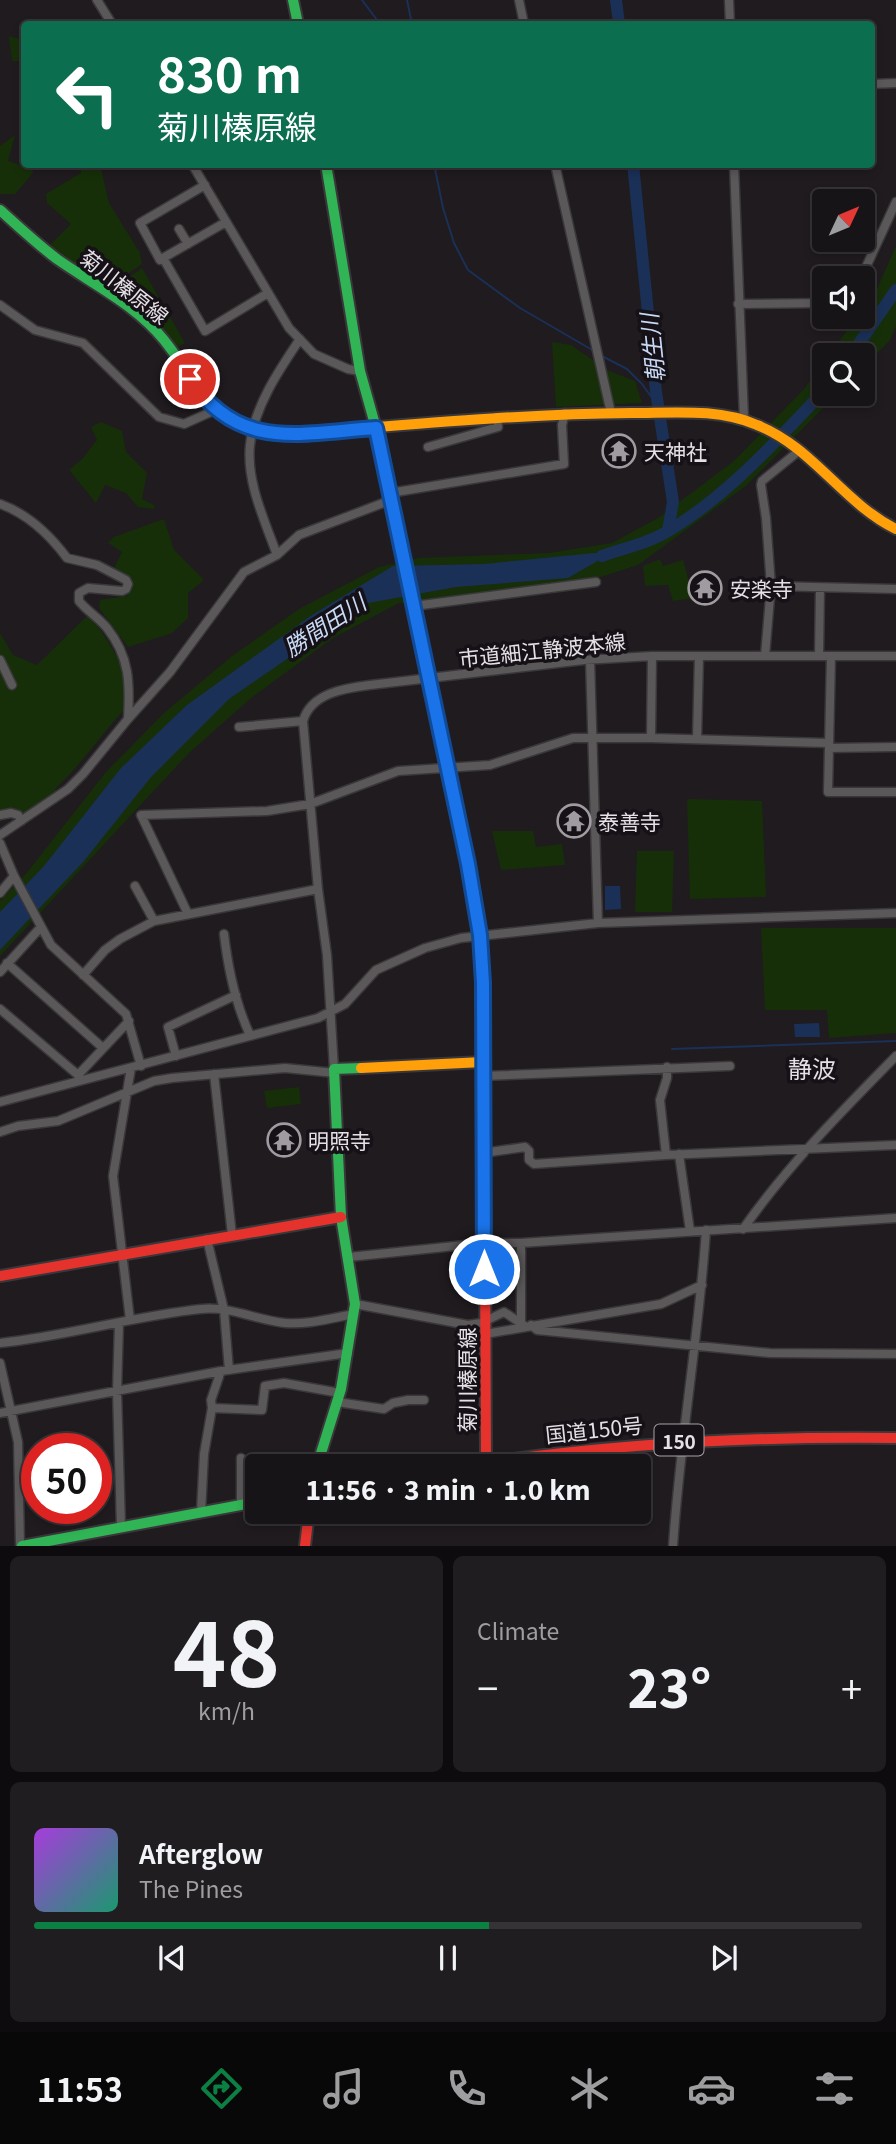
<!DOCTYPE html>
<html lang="en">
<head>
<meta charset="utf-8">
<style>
  :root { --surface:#171417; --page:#201d20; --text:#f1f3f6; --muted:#9e9ea1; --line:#363336; --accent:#0b8043 }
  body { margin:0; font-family:Georgia,"Noto Sans JP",serif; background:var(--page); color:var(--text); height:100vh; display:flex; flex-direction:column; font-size:26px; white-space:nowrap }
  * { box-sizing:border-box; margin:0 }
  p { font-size:23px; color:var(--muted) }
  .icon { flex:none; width:38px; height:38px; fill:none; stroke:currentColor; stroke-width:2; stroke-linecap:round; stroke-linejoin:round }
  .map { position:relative; height:1546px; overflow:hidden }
  .details { display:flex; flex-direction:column; gap:10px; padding:10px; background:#0d0b0d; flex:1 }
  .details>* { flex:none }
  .banner { position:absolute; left:21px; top:21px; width:854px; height:147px; border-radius:7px; box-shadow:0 4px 10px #0003,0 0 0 2px var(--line); background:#0b6e4f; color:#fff; overflow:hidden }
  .needle { width:46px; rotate:46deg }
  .tools { position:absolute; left:812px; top:189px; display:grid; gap:14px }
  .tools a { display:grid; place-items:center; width:63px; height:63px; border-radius:7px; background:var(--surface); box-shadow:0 4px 10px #0003,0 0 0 2px var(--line); font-size:35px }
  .speed { position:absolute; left:21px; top:1433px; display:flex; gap:14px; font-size:35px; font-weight:700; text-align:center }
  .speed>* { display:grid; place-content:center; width:91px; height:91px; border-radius:50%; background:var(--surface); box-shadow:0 4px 10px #0003,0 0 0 2px var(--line); line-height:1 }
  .speed .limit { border:10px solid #d22; background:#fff; color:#111 }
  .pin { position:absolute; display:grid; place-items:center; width:60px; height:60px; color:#fff; margin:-30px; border:4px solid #fff; border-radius:50%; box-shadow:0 2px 7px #0007 }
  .me { position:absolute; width:77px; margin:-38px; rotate:0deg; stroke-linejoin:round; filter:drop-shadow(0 0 5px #0008) }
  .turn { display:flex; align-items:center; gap:24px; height:147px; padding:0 21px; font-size:32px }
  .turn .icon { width:91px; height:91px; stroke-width:2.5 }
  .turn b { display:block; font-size:49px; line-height:60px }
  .big { font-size:52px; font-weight:800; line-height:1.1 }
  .details .card { flex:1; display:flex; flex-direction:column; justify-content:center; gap:10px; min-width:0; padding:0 24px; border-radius:10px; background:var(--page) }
  .details .dial { align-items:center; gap:0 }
  .dial b { font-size:91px; line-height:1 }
  .song { display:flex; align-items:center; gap:21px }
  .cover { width:84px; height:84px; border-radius:10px; background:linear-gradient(135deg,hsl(280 70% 55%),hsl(160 70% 35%)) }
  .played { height:7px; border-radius:4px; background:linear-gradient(90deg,var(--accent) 55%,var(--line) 55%) }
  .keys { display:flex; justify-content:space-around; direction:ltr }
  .heat { display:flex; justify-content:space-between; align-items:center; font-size:38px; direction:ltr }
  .details .tiles { flex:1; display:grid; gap:10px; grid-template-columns:1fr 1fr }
  .card:last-child { grid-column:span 2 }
  .trip { position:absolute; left:245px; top:1454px; width:406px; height:70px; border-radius:7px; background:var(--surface); box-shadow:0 4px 10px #0003,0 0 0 2px var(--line); font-weight:800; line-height:70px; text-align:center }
  .menu { display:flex; height:112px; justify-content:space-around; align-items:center; background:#090809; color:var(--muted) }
  .menu .icon { width:49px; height:49px }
  .menu .on { color:var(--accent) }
  .menu b { font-size:32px; color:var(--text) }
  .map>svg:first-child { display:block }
  .green { fill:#162f09 }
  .water { fill:#1a3056 }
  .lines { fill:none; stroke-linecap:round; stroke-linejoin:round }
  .stream { stroke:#1a3056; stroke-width:2 }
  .river { stroke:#1a3056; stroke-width:12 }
  .street-casing { stroke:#3a373a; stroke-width:11 }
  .fast-casing { stroke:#3a373a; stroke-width:14 }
  .slow-casing { stroke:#3a373a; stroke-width:14 }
  .jam-casing { stroke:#3a373a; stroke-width:14 }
  .street { stroke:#5a5858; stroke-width:8 }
  .fast { stroke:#30b455; stroke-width:10 }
  .slow { stroke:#ff9f0a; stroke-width:10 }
  .jam { stroke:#e5322d; stroke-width:10 }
  .route-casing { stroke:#114b97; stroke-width:18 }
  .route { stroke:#1a73e8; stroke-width:12 }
  .labels { text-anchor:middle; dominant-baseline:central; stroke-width:7; stroke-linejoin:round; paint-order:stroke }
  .shield { fill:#161017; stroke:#a7a2a8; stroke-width:2 }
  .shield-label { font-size:19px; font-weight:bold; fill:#e5e0e6 }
  .street-label { font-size:21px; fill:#e5e0e6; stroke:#161017 }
  .poi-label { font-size:21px; fill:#e5e0e6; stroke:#161017; text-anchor:start }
  .water-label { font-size:23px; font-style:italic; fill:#c8daf6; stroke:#161017 }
  .quarter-label { font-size:24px; fill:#e5e0e6; stroke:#161017 }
</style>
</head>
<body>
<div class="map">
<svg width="896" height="1546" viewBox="0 0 896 1546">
  <rect width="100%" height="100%" fill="#1f1b1f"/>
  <path class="green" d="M9,36L24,40V64L22,61H12Z
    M15,135L8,161L32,169L33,173L15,194H0V146Z
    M81,165H100L109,203L140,253L142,264L110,286L89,277L50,245L71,224L47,203L46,194L81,173Z
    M896,246V326L890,340L863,368V355H829L857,317H863V309L876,291Z
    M142,268L185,343L176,348L151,316L114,288Z
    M552,342L571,345L609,371L635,381L642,403L556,407Z
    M824,362V394H837L747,485L638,565L582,583L399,603L333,638L251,698L189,753L0,956V901L25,875L106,772L164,713L232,656L299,609L379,567L419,558L549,553L612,543L658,518L734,461L804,389Z
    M101,422L122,431L126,452L147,473L142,499L154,505L155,509L138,507L126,493L105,485L96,503L69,470L82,459L97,440L91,427Z
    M164,519L174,550L204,580L188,593V618L172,633L128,647L99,608L100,600L127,596L133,584L114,568L122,552L108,543L114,537Z
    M660,559L663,566L683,560L694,598L673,601L668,585L645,586L643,566Z
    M87,616C101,626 123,663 126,680C127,690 122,695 126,708C101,734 82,764 55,789L58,796L21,821L17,814L0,822V633L13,655L37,665Z
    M687,799L762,801L766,897L690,899Z
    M492,831H533L536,847L562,844L565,865L501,870Z
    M637,851H674L672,912H635Z
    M761,928H896V1033L829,1038L827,1010H765Z
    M299,1087L301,1104L267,1108L264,1091Z"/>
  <path class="water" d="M615,551L568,578L456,587L368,603L229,699L151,777L84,861L0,950V912L44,866L121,768L187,705L312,615L393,566L484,564Z
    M605,886H620L621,909L605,910Z
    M819,1023L820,1037H795L794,1024Z"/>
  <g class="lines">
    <path class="stream" d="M362,0L380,24
      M407,0L412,24
      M434,164L443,208L454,243L468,270L520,308L594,351
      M602,356L627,369L642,384L657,405
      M672,1049L896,1041"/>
    <path class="river" d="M616,0L619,24
      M633,164L656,392L673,502L668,530
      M851,355L896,290
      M602,556C621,549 645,544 663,534C725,499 775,442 824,391"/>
    <defs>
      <path id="street" d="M97,0L112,24
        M519,0L524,24
        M729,0L730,24
        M872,84L896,83
        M192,164L289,328L314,354L348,369L360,371
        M555,164L611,413
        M734,164L744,419
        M226,222L163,258L205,331L268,293
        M179,229L188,244
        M163,258L160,260L140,223L205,185
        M861,278L896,202
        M738,304L824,303
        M0,305L35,330L83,343L159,417L184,424L215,410
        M428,447L498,427L497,417
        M390,493L564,464L562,425L565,413
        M0,504C28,514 49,534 67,558L97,565L126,580L128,584L126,589L122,591L88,588L79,593V601C87,611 99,618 107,628C130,657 130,684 128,719
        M277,555C265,521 246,482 250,445C254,407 279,370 300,339
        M771,586L896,589
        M414,606L596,582
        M765,656L771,586L766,518L761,485L762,481L800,450
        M819,656L820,588
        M831,656L828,792H896
        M0,660L12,685
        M590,660L598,923
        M239,727L303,721
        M651,738L652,656
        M697,739L699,656
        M829,748L896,747
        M0,815L11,813L18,815L21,821
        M0,835L68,789L83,774L128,719L170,672L244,572L277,555L299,535L391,500
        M0,843L14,876L51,945L126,1014L141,1066
        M135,886L154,921
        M0,893L14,876
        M188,914L141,815L267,811L310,804L398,771L490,765L573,738H651L828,743
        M224,934C228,968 235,1003 250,1035
        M7,963L103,1048
        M0,972L41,927
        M83,975L105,950L120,939L154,921L318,889
        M0,1009L78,1075
        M176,1056L168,1027L236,995
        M334,1069L327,955L318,889L303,721C311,693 345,688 370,685L584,660L652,656H896
        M214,1074L232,1235
        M483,1076L730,1066
        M80,1078L78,1075L129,1021
        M0,1102L318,1018L345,1004L376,970L425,948L461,938L598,923L896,913
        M0,1132L18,1126L58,1121L154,1081L172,1078L285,1068L335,1073
        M483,1153L525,1147L529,1151V1160L534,1164L666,1155L896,1145
        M679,1154L690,1231
        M666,1155L660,1100L667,1078V1067
        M743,1229C788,1165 842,1111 896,1056
        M207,1239L224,1310L229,1370
        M349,1257L484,1243H521L896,1218
        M355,1304L468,1325L481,1323L504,1312L525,1326
        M130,1320L113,1176L131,1068
        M521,1321V1243
        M119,1323L117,1391L121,1527
        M531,1325L537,1330L770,1353L896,1354
        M485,1334L661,1304L702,1285
        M0,1343C68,1336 133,1316 201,1309C230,1306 256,1320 285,1323C307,1325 332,1318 354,1314
        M0,1363L18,1442L20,1546
        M221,1371L211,1400L212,1408L262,1410L265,1386L284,1383L340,1393
        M337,1402L384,1409L393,1403L408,1400H424
        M0,1413L221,1371L348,1353
        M241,1458V1505
        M201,1512L204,1454L212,1408
        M673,1546C680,1440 699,1335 706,1230"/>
      <path id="fast" d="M293,0L298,24
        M326,164L360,371L376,428L418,623
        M0,210C19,227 37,244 57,259C94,285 136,305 164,340C194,377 207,418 259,430
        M480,939L483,983L485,1251
        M317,1466L341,1389L355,1304L341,1217L334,1069L361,1068
        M22,1546L257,1502"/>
      <path id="slow" d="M259,430L277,435C395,426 513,414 632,413C673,413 718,408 757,425C813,447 843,503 896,529
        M361,1068L483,1062"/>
      <path id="jam" d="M418,623L469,864L480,939
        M485,1251L486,1463
        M0,1276L341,1217
        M464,1466C608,1444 751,1436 896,1438
        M305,1546L309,1512"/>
    </defs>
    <use href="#street" class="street-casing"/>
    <use href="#fast" class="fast-casing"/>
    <use href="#slow" class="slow-casing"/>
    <use href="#jam" class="jam-casing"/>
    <use href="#street" class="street"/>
    <use href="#fast" class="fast"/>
    <use href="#slow" class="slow"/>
    <use href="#jam" class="jam"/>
  </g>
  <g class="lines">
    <defs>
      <path id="route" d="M190,379C239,452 300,433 376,428L468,864L480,935L483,983L484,1269"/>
    </defs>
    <use href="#route" class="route-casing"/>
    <use href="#route" class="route"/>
  </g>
  <defs>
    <symbol id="temple-ring" viewBox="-11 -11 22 22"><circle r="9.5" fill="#161017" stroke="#a09ba0" stroke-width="1.5"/><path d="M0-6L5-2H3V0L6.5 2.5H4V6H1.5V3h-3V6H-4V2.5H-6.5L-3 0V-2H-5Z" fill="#a09ba0"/></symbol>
  </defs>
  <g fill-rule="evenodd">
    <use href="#temple-ring" x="600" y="432" width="38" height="38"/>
    <use href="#temple-ring" x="686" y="569" width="38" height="38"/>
    <use href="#temple-ring" x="555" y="802" width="38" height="38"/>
    <use href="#temple-ring" x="265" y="1121" width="38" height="38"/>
  </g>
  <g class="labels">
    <rect class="shield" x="654.5" y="1424.5" width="49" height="31" rx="5"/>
    <g class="shield-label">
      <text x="679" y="1440">150</text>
    </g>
    <g class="street-label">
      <text transform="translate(125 286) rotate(38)">菊川榛原線</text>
      <text transform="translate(542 649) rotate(-6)">市道細江静波本線</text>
      <text transform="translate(466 1380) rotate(-90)">菊川榛原線</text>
      <text transform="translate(594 1429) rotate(-6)">国道150号</text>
    </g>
    <g class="poi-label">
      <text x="644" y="451">天神社</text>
      <text x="730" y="588">安楽寺</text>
      <text x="598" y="821">泰善寺</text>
      <text x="308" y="1140">明照寺</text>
    </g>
    <g class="water-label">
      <text transform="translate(651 348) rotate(-96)">朝生川</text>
      <text transform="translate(324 624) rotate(-33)">勝間田川</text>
    </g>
    <g class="quarter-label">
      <text x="812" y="1067">静波</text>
    </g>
  </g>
</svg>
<div class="tools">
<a><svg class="needle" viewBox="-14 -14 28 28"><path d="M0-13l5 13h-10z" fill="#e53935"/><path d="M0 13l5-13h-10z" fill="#9e9ea1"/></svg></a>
<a><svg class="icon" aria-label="sound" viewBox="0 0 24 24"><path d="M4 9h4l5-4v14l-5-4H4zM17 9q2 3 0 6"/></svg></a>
<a><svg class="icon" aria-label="search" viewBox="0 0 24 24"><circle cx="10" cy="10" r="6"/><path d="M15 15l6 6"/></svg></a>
</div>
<div class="speed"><div class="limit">50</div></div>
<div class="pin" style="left:190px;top:379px;background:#d93025"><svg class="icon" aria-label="arrive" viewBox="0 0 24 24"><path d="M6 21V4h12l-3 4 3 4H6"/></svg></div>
<svg class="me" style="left:484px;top:1269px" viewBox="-20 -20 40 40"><circle r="17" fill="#1a73e8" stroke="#fff" stroke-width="3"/><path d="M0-11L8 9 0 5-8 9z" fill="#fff"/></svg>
<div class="trip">11:56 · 3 min · 1.0 km</div>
<div class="banner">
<div class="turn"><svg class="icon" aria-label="left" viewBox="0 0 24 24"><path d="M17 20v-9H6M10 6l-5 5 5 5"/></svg><div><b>830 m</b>菊川榛原線</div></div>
</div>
</div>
<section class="details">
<div class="tiles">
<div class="card dial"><b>48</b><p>km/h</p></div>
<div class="card"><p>Climate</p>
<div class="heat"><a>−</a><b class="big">23°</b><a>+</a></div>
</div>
<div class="card">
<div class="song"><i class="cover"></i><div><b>Afterglow</b><p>The Pines</p></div></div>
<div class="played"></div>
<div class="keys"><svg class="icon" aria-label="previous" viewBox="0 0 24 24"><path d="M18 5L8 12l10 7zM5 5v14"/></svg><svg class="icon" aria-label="pause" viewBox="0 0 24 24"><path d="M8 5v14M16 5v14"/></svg><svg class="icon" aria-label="next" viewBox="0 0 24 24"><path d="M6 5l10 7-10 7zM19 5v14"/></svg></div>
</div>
</div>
</section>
<nav class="menu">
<b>11:53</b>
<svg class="icon on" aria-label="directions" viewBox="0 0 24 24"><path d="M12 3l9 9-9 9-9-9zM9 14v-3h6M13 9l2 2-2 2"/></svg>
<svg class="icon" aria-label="music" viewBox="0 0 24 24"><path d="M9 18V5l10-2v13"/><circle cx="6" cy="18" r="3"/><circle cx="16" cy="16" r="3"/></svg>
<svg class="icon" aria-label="phone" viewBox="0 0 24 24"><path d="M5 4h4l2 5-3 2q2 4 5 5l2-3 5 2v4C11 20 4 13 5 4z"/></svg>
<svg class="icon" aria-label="climate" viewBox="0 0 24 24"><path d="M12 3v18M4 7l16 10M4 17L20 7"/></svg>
<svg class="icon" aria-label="car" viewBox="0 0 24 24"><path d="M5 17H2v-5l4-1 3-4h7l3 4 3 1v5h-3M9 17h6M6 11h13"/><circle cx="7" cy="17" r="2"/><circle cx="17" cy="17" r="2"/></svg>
<svg class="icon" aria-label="filters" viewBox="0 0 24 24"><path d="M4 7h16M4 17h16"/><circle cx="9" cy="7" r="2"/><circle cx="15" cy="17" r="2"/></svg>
</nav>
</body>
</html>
